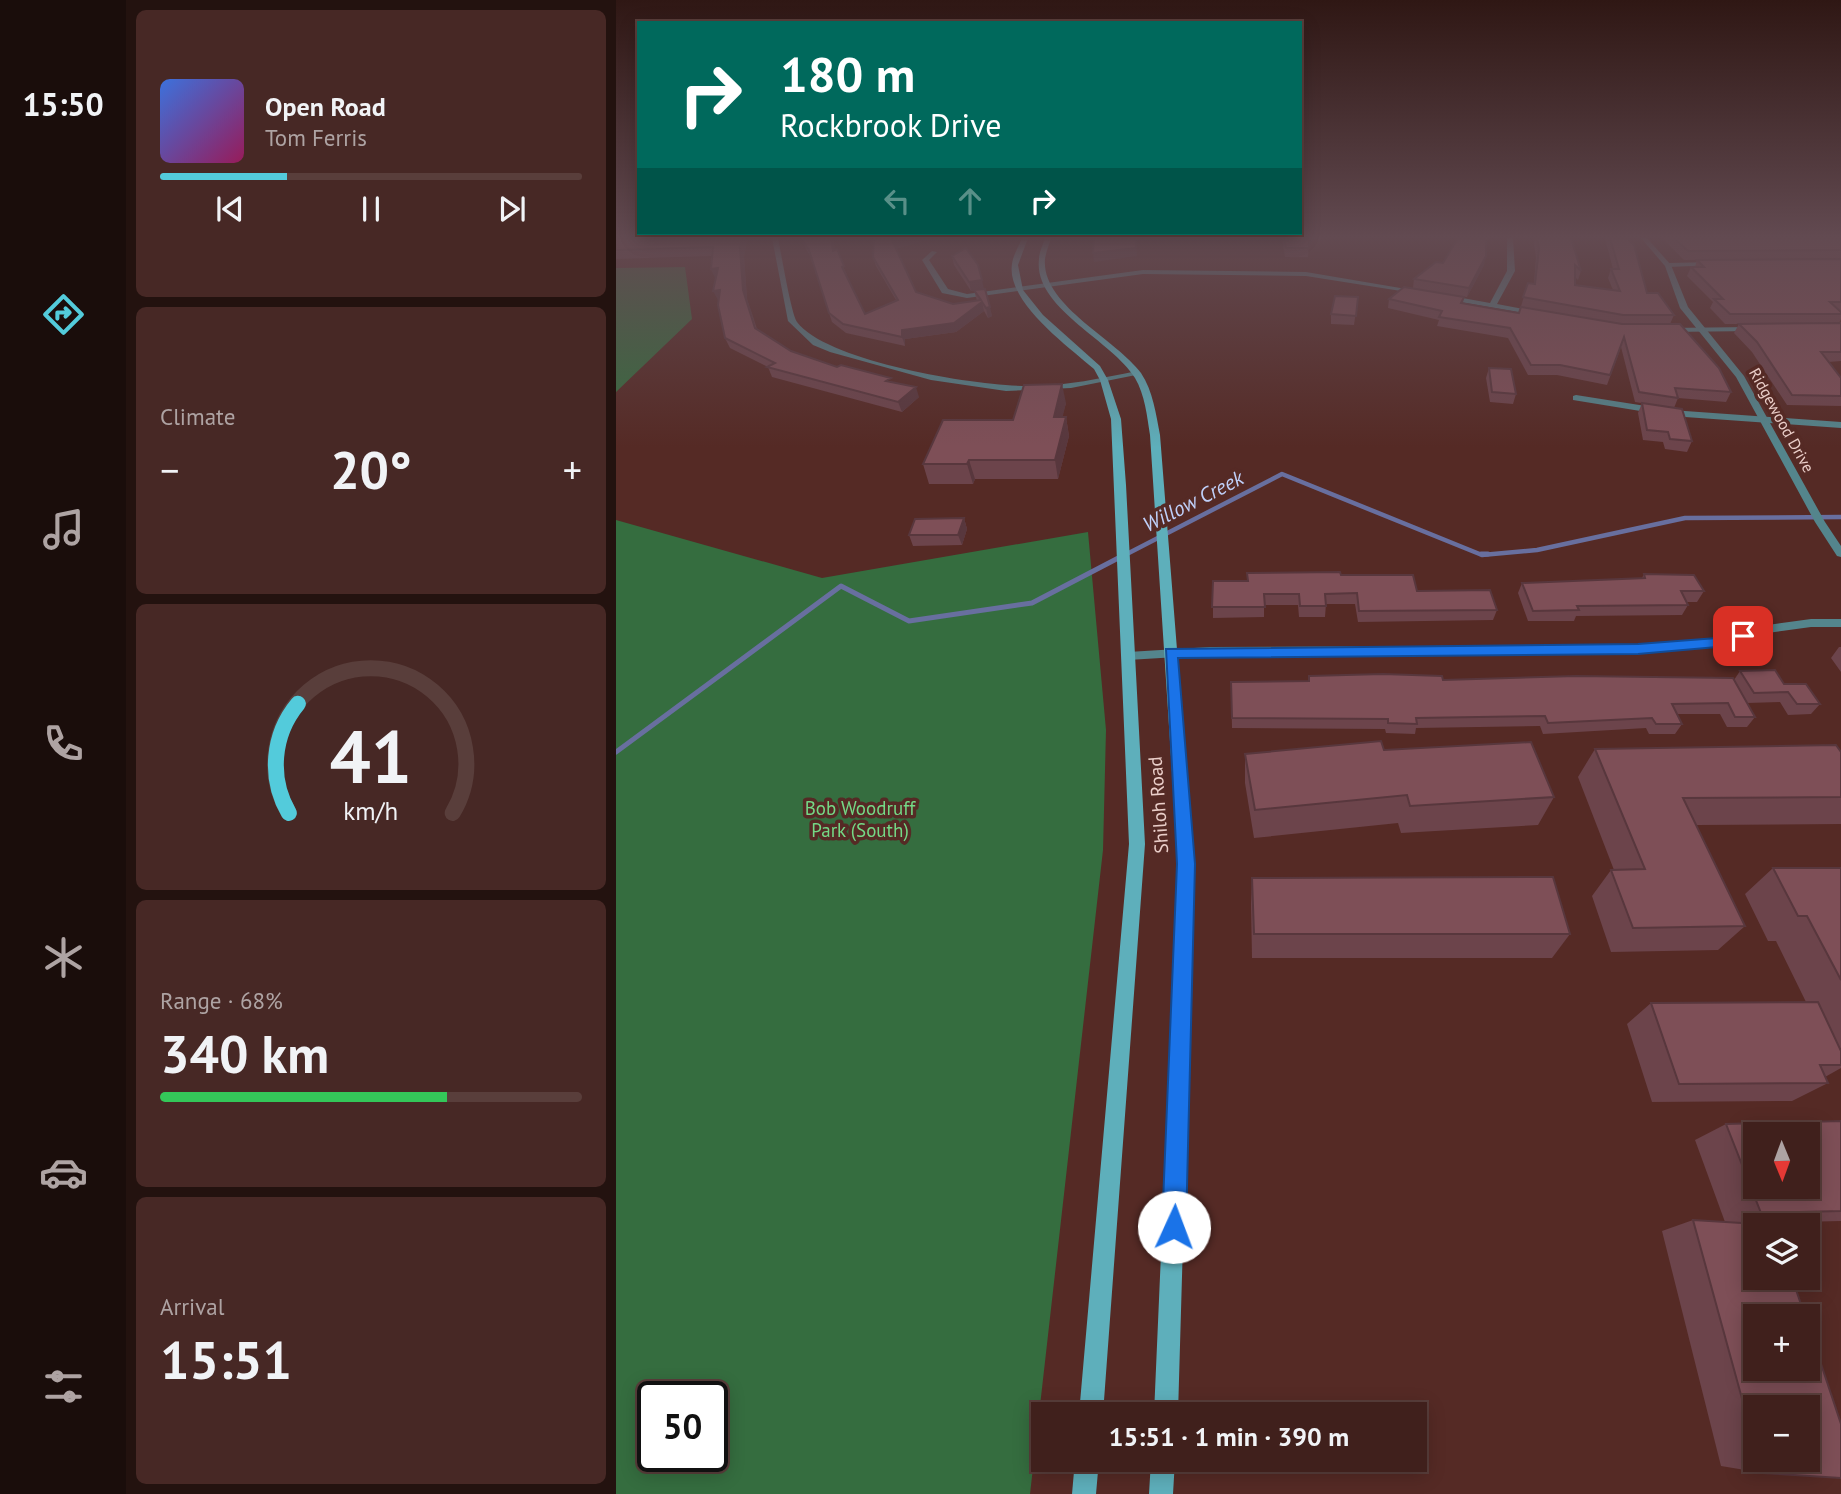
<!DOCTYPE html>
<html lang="en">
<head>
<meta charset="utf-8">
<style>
  :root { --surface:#40201c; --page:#472825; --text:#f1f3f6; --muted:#aea3a3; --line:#593e3b; --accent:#53cbdb }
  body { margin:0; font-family:"PT Sans",sans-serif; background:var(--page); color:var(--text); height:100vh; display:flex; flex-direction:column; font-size:26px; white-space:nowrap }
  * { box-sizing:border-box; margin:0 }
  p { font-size:23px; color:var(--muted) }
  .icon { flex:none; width:38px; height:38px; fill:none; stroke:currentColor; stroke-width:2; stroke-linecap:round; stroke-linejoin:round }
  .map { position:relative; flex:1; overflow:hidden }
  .panel { display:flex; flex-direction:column; gap:10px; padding:10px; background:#23120f; width:490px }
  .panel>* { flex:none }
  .top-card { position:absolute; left:21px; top:21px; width:665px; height:214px; border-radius:0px; box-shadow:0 4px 18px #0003,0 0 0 2px var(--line); background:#00695c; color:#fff; overflow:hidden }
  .needle { width:46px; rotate:179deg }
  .tools { position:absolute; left:1127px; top:1122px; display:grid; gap:14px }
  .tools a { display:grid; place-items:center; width:77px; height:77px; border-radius:0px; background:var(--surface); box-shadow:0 4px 18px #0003,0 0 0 2px var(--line); font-size:35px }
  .speed { position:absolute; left:21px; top:1381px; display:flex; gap:14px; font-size:35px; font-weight:700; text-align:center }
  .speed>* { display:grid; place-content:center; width:91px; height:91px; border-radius:50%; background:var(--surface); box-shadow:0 4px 18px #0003,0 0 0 2px var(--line); line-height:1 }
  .speed .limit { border:4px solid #111; border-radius:10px; background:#fff; color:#111 }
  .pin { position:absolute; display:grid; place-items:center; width:60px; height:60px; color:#fff; margin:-30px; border-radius:14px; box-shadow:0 4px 10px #0006 }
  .me { position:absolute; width:77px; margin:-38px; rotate:2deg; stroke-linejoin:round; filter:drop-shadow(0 0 5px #0008) }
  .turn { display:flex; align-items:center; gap:24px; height:147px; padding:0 28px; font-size:32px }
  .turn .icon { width:91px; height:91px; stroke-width:2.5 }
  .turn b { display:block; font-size:49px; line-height:60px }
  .lanes { display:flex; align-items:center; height:66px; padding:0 28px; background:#0003; justify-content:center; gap:35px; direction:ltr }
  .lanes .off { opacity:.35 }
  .big { font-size:52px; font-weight:800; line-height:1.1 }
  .panel .tile { flex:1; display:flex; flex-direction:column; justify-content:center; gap:10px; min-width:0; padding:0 24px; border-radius:10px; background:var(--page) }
  .panel .dial { align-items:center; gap:0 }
  .dial svg { height:182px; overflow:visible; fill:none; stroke:var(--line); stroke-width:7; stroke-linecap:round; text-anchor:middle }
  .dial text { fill:var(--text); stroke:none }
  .song { display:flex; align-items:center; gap:21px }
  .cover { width:84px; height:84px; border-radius:10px; background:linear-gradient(135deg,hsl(220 70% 55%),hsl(330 70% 35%)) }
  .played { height:7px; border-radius:4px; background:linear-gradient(90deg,var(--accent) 30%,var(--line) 30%) }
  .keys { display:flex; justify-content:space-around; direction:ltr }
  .heat { display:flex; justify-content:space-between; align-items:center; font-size:38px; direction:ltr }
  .charge { height:10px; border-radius:5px; background:linear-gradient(90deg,#34c759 68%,var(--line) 0) }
  .trip { position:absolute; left:415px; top:1402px; width:396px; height:70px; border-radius:0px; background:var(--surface); box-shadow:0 4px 18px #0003,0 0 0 2px var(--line); font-weight:800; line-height:70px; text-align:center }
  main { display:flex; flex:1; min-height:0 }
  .tab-bar { display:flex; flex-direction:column; width:126px; justify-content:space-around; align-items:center; background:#1a0d0b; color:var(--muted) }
  .tab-bar .icon { width:49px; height:49px }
  .tab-bar .active { color:var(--accent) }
  .tab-bar b { font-size:32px; color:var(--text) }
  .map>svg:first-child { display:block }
  .green { fill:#356d3f; fill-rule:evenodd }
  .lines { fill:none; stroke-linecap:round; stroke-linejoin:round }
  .stream-far1 { stroke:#686f9f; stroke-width:4.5 }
  .stream { stroke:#686f9f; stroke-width:5 }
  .minor { fill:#54858c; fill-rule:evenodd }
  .tertiary { fill:#54858c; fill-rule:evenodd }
  .secondary { fill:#5eafbb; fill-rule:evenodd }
  .wall { fill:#6c444b; fill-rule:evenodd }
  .shaded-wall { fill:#58373d }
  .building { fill:#7e4f57; stroke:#58373d; stroke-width:2; fill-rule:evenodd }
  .route { fill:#1a73e8; stroke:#114b97; stroke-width:2 }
  .labels { text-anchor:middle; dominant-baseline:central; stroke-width:7; stroke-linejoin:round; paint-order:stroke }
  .far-street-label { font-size:16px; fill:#eacec9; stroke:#552a25 }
  .street-label { font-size:19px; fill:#eacec9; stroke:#552a25 }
  .park-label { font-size:19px; fill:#74d986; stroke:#552a25 }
  .water-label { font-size:21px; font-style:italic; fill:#bfcff8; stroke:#552a25 }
</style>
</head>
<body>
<main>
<nav class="tab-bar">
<b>15:50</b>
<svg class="icon active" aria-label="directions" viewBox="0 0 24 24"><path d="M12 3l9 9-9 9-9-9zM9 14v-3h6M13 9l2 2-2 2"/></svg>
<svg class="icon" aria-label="music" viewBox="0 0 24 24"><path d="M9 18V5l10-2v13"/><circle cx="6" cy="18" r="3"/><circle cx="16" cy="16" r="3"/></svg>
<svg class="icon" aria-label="phone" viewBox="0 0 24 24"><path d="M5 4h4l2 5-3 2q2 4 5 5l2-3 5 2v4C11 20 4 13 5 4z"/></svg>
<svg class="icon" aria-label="climate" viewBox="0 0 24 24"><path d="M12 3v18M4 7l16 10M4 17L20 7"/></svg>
<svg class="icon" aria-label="car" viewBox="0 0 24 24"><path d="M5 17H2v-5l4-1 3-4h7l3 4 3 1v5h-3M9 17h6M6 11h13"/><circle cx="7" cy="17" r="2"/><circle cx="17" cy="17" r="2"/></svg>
<svg class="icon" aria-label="filters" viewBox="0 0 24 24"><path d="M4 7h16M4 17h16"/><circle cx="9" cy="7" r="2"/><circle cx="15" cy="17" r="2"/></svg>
</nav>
<section class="panel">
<div class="tile">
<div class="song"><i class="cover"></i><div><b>Open Road</b><p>Tom Ferris</p></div></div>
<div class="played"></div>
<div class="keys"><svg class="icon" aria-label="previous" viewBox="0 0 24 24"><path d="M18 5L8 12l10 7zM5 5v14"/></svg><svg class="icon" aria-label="pause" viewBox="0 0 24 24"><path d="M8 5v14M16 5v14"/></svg><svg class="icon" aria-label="next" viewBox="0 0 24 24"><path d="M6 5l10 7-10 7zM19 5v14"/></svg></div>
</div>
<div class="tile"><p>Climate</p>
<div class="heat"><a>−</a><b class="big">20°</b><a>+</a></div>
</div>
<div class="tile dial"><svg viewBox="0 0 100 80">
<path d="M14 69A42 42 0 1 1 86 69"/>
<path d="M14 69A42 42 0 0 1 18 21" stroke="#53cbdb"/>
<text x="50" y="56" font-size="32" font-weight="700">41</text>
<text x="50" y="72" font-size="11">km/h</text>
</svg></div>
<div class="tile"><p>Range · 68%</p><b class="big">340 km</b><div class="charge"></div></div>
<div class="tile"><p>Arrival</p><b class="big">15:51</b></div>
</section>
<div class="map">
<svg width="1225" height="1494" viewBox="0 0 1225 1494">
  <rect width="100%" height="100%" fill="#552a25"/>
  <path class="green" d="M69,267L76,319L0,392V268Z
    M0,520L206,578L472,532L490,730L487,850L414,1494H0ZM37,1396H96V1456H37Z"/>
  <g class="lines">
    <path class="stream-far1" d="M507,556L666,474L866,555L921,550L1069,518L1225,517"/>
    <path class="stream" d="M865,554H872
      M0,752L225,586L293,621L416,603L510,554"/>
    <path class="minor" d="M156,238H162C165,252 175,313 181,322C211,362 364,387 415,386C450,386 486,378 521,371L525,374L455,388L390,391L315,380L214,352L197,345L172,321Z
      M891,238H897L899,271L881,304L924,312V316L827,299V295H830L874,303L891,271Z
      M316,251L321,252L313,260L332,289L351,294L527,270L690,272L808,292L804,294L690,276L527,274L351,298L326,293L306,260Z
      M1098,262L1100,265L1052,267L1049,265L1052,263Z
      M1136,327L1140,329L1139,331L1051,332L1047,330L1051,328Z
      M960,395L1055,410L1225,422V428L1055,416L957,400V396Z
      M1195,619H1225V627H1195L1152,633L1101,646L1022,653L594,655L512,660L506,656L512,652L594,647L1022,645L1101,638L1152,625Z"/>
    <path class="tertiary" d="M1025,238H1031L1055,265L1072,307L1128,376L1209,522L1225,546V557L1221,556L1199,522L1120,377L1064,308L1049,266Z"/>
    <path class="secondary" d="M406,238H412L402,265L407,290L427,315L484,366L492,380L505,419L510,485L529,844L487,1414H463L513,844L495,419L484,380L478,369C452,346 390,302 396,264C397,255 403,246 406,238Z
      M429,238H435C433,245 430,252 429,259C425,305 500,339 525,373C537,391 540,414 544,435L578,864L562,1414H538L562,864L534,435C531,416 529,395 519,378C496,340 417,308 423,259C423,252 427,245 429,238Z
      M459,1460H483L480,1494H456Z
      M535,1460H559L557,1494H533Z"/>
  </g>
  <path class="wall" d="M0,238L131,240L128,257L131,299L141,329L175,351L221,367L276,382L303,397L286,412L156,377L152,367L114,348L109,338L103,300H102L100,278L95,269L96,256L0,259Z
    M187,238H217L219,250L231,275L230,276L249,314L280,300L260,266L257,257V238L302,242L280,249L300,292L337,304L361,301L358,290L355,291L338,265L336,256L368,289L376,316L372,318L368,311L340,332L289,339V346L230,333L216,322L195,257L190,249Z
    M666,238H761L693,239L692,257H669Z
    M919,238H955L965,271L962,280L959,277V285L997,290L992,278L995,269H997L989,238H1011L1031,293L1058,315L1054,324L1115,392L1110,402L1062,398L1058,408L1019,402L1005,347L991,385L941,375H912L892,338L821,326L823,320L772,308L773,299L797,288L798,279L827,263L868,265L851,297H848L847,303L903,313L912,283H918L920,257L918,244Z
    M1046,238H1225V258L1068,260Z
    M1225,259V319L1223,323H1225V361L1212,362L1225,378V406L1171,405L1136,352L1118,333L1123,324H1109L1094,308L1097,302L1071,276L1075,267H1079L1081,260Z
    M742,297L738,325L715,324V314Z
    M873,368L900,394L897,404L874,402L870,378Z
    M450,403L446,417H450L453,436L442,479H359L357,484H313L307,464L397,420Z
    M1026,403L1076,441L1071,452L1049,449L1047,442L1027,440L1022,413Z
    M348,518L351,529L346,545L297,546L293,535Z
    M1028,574L1088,591L1081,602H1071L1072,605L1066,615L960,616L958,621H912L902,593L906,583L1026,578Z
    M725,575L801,591L881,610L877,620L742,622L739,604H710L709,617H683L682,605H648V617L597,618V581H631Z
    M1223,647H1225V672L1215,658Z
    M1124,671L1168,684L1204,704L1195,714L1172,715L1164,702L1131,703L1139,717L1131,727H1111L1104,714H1061L1066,724L1059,734H1033L1030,728L927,734L924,726L800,728L799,734L770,733L769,729L616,728L615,682L692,681L693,676L827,680H1118Z
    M979,749L1225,752V824L1080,825L1129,926L1102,950L995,952L976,896L995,870H998L962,777Z
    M629,754L938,797L922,825L785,833L782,823L638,838L629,783Z
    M1157,868H1225V1048H1224L1225,1051V1068L1209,1077L1212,1083L1176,1101L1036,1102L1011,1024L1035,1003L1190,1002L1160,941H1152L1129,894Z
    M636,878L954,934L936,958H636L635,903Z
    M1225,1121V1221L1134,1223L1158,1225H1139V1278H1176L1189,1316H1139V1368H1192V1325L1225,1424V1478L1147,1473L1105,1466L1046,1231L1077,1220L1109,1222L1079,1140L1110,1124ZM1139,1134H1192V1186H1139ZM1139,1407H1192V1460H1139Z"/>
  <path class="shaded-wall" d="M126,238H130L131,240L128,257L131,299L144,337L127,290L124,248Z
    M215,238L217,239L220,260L217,251Z
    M286,238H338L302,242L279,249L276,240Z
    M520,238L521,256L478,262L477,253Z
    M870,256L868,265L851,297L853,288Z
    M102,268L106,277L99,278L95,269Z
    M366,280L368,289L355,291L353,282Z
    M104,290L108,300H102L97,291Z
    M366,302L368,311L340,332L289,339V346L286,337V330Z
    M374,307L376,316L372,318L370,308Z
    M446,384L450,403L442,436L438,417Z
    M300,387L303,397L286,412L282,402Z
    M450,417L453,436L442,479L439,460Z
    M353,460L359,479L357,484L351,464Z
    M348,518L351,529L346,545L342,535Z"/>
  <path class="building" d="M0,238H126L124,248L127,290L139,328L175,351L221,367L225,365L275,378L270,381L300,387L282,402L151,367L159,363L109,338L102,305L104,290L97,291L102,268L95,269L97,247L0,250Z
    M187,238H215L217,251L221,249L228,266L226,267L249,314L282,300L257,257L258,238H286L276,240L300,292L337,304L365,300L358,290L369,289L374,307L370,308L366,302L338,323L286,330V337L227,324L213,313L193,250L187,241Z
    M478,238H520V248L477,253Z
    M668,238H693V248H670Z
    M842,238H870V256L853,288L798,279L820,262L827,263Z
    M921,238H955L965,271L959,265V285L1004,291L995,269H1003L994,238H1011L1018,245L1031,293H1042L1058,315H1007L907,297L912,283L919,284L923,248Z
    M1058,238H1225V250L1072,251Z
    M350,248L362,265L366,280L353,282L336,256Z
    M1225,259V302H1214L1225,312V314H1114L1098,299H1107L1075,267H1088L1081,260Z
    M788,287L848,297L845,303L903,313L905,307L1006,324H1064L1103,368L1115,392L1059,388L1062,398L1023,392L1008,337L994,375L944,365H915L894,328L823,317L826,311L773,299Z
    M719,296L742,297L740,316L715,314Z
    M1225,323V352H1205L1225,378V396L1176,395L1141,342L1123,324Z
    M873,368L895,369L900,394L876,392Z
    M446,384L438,417H450L439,460H353L351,464H307L327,420H397L408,385Z
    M1026,403L1066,409L1076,441L1054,439L1052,432L1031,430Z
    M348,518L342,535H293L299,519Z
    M724,572L725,575H797L801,591L874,590L881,610L743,611L741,593L709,594L710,606H684L683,594H648L649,607H596L597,581H632L631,573Z
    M1028,574L1078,575L1088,591H1065L1072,605L961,606L963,610L917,611L906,583L1029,578Z
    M1159,670L1168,684H1190L1204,704H1181L1172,692L1138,693L1124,671Z
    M767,674L826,676L827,680L960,676L1117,678L1139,717H1119L1112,703L1056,704L1066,724H1040L1036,718L932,723L929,716L800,718L801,724L772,723V719L616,718L615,682L693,681V676Z
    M765,741L768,750L915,742L938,797L794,806L791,795L639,810L629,754Z
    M1220,745L1225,752V797L1067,798L1129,926L1017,928L995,870L1029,869L979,749Z
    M1157,868H1225V980L1191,916H1182Z
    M937,877L954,934H638L636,878Z
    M1202,1002L1225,1051V1065H1204L1212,1083L1063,1084L1035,1003Z
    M1225,1121V1211L1145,1213L1110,1124ZM1139,1134H1192V1186H1139Z
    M1077,1220L1158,1225H1139V1278H1176L1189,1316H1139V1368H1192V1325L1225,1424V1478L1147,1473L1143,1460H1192V1407H1139V1446Z"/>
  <linearGradient id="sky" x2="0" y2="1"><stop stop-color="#2f1714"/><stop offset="0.53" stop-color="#624a51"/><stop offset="1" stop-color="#624a51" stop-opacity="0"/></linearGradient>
  <rect width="1225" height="447" fill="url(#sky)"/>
  <path class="route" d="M1127,631L1134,636L1132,639L1101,647L1022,654L562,658L579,864L570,1227L566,1235L558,1239L549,1235L546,1227L561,864L550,649L1022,644L1101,638Z"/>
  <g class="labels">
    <g class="far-street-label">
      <text transform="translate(1166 420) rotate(61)">Ridgewood Drive</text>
    </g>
    <g class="street-label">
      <text transform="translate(542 805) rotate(-94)">Shiloh Road</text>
    </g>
    <g class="park-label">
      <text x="244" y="808">Bob Woodruff<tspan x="244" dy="22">Park (South)</tspan></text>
    </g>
    <g class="water-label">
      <text transform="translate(577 501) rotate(-27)">Willow Creek</text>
    </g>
  </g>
</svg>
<div class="tools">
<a><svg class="needle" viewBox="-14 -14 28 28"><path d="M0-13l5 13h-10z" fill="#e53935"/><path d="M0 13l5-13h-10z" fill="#aea3a3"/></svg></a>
<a><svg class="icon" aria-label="layers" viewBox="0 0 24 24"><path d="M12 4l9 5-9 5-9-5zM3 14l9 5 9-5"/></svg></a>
<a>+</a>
<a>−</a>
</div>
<div class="speed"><div class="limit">50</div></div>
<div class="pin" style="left:1127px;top:636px;background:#d93025"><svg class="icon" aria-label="arrive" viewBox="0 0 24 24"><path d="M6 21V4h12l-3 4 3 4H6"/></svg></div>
<svg class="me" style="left:558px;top:1227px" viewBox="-20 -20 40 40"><circle r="19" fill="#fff"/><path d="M0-13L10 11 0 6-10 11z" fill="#1a73e8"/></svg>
<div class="trip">15:51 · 1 min · 390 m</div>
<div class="top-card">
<div class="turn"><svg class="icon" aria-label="right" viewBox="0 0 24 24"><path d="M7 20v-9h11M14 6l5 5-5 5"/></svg><div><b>180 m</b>Rockbrook Drive</div></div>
<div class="lanes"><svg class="icon off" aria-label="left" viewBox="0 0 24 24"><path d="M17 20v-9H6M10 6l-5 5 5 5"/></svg><svg class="icon off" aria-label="ahead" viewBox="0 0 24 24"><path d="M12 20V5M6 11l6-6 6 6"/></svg><svg class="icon" aria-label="right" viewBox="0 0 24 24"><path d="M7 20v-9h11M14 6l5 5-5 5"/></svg></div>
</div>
</div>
</main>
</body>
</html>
